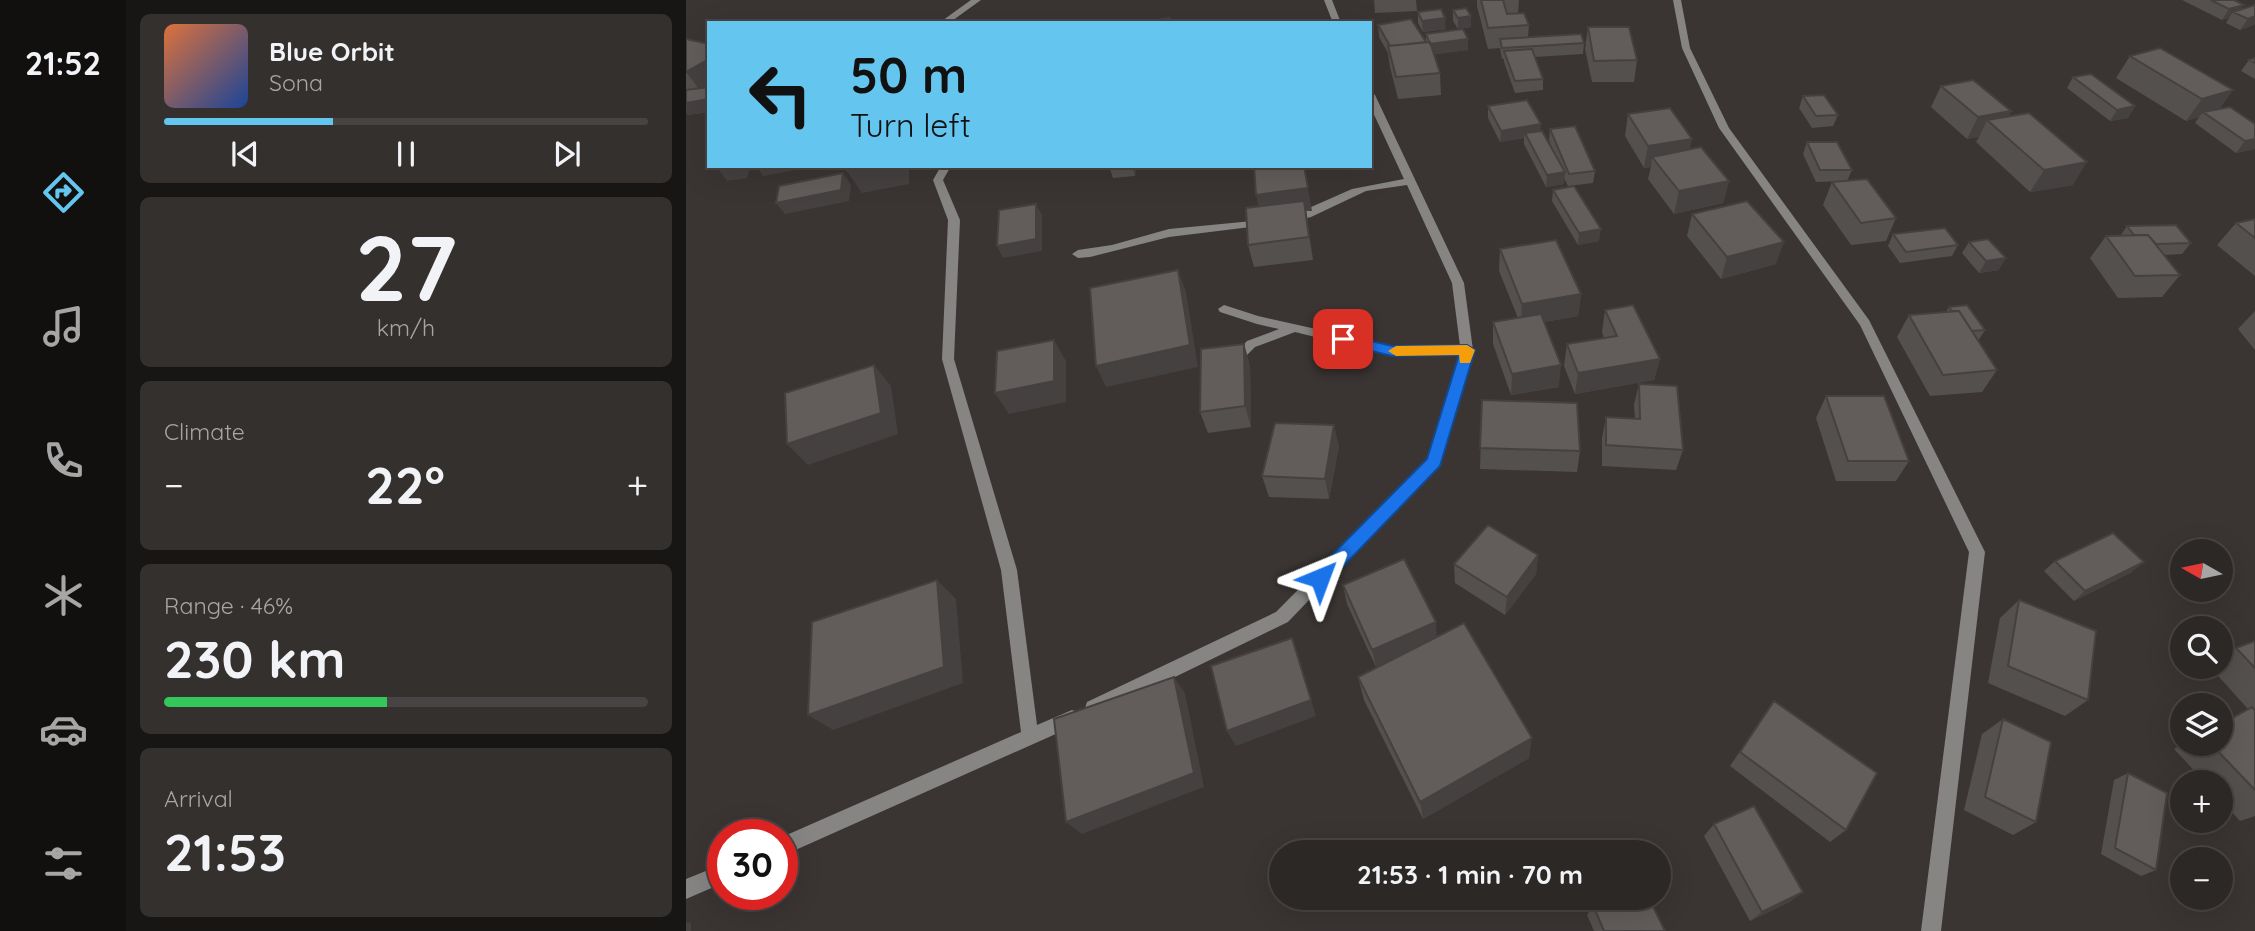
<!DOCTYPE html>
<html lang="en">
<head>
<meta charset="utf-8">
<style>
  :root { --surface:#2c2826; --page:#34302e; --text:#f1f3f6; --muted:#a6a6a7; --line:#484443; --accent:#64c5ee }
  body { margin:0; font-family:Quicksand,sans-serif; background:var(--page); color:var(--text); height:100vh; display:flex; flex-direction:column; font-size:26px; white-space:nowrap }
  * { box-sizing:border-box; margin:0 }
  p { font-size:23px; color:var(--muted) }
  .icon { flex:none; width:38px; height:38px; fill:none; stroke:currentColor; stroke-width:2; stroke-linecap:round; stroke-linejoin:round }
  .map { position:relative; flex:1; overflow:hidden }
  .drawer { display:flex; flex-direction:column; gap:14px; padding:14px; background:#181615; width:560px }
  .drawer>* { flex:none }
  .banner { position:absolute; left:21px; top:21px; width:665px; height:147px; border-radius:0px; box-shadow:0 7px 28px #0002,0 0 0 2px var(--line); background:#64c5ee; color:#111; overflow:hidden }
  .needle { width:46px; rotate:279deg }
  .fabs { position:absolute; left:1484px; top:539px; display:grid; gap:14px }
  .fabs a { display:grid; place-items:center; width:63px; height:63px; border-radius:50%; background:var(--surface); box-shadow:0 7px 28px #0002,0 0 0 2px var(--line); font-size:35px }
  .speed { position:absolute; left:21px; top:819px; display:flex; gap:14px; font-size:35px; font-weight:700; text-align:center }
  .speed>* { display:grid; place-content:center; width:91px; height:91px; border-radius:50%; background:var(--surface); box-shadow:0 7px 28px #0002,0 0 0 2px var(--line); line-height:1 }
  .speed .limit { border:10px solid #d22; background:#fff; color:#111 }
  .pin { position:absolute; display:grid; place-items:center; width:60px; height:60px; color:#fff; margin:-30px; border-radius:14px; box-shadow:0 4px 10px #0006 }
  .me { position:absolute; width:77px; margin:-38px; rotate:44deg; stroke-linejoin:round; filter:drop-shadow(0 0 5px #0008) }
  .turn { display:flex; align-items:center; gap:24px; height:147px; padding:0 28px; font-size:32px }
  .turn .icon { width:91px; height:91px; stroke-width:2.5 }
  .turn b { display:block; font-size:49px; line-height:60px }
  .big { font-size:52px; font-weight:700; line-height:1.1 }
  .drawer .widget { flex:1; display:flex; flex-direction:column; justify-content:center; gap:10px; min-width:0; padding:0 24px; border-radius:10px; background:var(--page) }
  .drawer .dial { align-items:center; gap:0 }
  .dial b { font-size:91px; line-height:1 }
  .song { display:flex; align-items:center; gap:21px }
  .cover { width:84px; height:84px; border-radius:10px; background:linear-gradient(135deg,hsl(20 70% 55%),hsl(220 70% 35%)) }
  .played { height:7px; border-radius:4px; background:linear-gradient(90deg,var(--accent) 35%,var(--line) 35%) }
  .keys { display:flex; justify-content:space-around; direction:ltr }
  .heat { display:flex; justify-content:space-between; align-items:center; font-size:38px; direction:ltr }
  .charge { height:10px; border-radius:5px; background:linear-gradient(90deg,#34c759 46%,var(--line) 0) }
  .trip { position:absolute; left:583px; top:840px; width:402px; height:70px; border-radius:35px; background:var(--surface); box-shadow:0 7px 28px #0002,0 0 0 2px var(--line); font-weight:700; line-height:70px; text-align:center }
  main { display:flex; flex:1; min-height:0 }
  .tabs { display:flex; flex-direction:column; width:126px; justify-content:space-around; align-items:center; background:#12100f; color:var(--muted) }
  .tabs .icon { width:49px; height:49px }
  .tabs .selected { color:var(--accent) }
  .tabs b { font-size:32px; color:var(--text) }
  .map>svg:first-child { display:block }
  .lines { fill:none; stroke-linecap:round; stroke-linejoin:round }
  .street { fill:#878584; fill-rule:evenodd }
  .wall { fill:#54504e }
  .shaded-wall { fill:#454140 }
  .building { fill:#625d5b; stroke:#454140; stroke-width:2 }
  .route { fill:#1a73e8; stroke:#114b97; stroke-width:2 }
  .slow { fill:#f59e0b }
</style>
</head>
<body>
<main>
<nav class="tabs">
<b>21:52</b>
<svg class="icon selected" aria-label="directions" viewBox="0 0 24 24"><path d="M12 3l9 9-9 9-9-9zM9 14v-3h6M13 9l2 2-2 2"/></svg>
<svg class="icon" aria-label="music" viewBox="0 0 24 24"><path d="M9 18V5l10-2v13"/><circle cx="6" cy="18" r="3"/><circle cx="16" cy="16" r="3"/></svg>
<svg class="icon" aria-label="phone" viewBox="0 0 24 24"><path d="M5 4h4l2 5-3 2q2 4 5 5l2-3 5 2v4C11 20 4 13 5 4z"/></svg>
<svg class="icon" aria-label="climate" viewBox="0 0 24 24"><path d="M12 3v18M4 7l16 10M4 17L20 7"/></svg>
<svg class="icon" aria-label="car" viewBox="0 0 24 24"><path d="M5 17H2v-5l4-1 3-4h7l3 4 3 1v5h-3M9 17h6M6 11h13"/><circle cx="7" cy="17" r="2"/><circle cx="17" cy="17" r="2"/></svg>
<svg class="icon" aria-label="filters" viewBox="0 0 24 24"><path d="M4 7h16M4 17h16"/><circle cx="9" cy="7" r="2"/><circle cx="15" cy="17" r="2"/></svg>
</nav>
<section class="drawer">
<div class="widget">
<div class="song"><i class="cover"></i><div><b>Blue Orbit</b><p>Sona</p></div></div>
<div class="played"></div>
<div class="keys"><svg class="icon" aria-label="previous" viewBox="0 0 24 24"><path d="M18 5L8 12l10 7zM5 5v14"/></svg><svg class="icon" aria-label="pause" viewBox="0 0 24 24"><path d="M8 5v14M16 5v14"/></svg><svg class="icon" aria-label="next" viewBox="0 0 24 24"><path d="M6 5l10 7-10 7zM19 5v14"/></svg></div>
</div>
<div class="widget dial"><b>27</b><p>km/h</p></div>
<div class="widget"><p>Climate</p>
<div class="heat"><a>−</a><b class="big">22°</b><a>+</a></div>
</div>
<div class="widget"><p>Range · 46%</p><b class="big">230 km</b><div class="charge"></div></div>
<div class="widget"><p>Arrival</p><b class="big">21:53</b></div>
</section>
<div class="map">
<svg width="1569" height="931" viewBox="0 0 1569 931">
  <rect width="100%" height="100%" fill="#3a3533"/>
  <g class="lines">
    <path class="street" d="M285,0H295L263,23H253Z
      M638,0H646L655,23H647Z
      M987,0H995L1004,48L1043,128L1183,320L1299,552L1255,931H1235L1283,552L1174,325L1033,128L996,48Z
      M684,92L689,95L778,283L787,350L755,462L602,622L413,714L407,716L401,714L399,708L401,702L590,612L742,459L773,355L706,356L609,332L569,347L553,363L549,365L543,360L561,341L593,329L571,324L534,312L532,309L538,305L572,316L706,346H774L766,283L721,185L680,191L625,217L604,222L598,219L666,189L718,179L684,106Z
      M255,166H265L257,180L274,220L268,359L331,570L351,725L386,710L392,712L395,718L392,724L96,856V837L335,732L315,570L256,359L262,220L247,180Z
      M577,220L583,223L581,225L483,237L404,257L392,258L386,254L392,250L426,245L483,229Z
      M37,864V883L0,899V879Z"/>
  </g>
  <path class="wall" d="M688,0H730L731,11L689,13Z
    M791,0H833L832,13L843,25L842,37L898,43L897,54L849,57L857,79V90L829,93L818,62V59H816L814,48L802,49L791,6Z
    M1496,0H1548L1555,9L1569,5V24L1554,30L1540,23L1543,18L1536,20Z
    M767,10L785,27L772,29L767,21Z
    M732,12L760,29L737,32L732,23Z
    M692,25L740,42V34L782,50L748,54L754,73L755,95L712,99L704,67L702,53L693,37Z
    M902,27L951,60L948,82H906L899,49Z
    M0,39L23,112L2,115L1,90H0Z
    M1444,56L1547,90L1533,109L1569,124V149L1550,153L1509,123L1513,117L1500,121L1430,78Z
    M1569,58V79L1555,71L1563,60Z
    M1387,77L1449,106L1442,118L1424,121L1381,88Z
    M1255,86L1325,111L1322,117L1387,185L1344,192L1290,142L1293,137L1281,139L1245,107Z
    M1117,96L1152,115L1147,126L1126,128L1113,108Z
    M802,106L854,131L869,155L863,140L864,129L909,171L907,183L882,186L878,178V184L860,187L838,144V138L814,142L802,118Z
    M942,114L1003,149L1043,181L1037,203L988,214L962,179L965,167L958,168L939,136Z
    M1121,142L1166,170L1161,181L1210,218L1200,241L1165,245L1137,205L1146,182L1158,181L1130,182L1117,154Z
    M423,166H450L449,176L427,178Z
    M867,190L913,241L892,245L866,201Z
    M573,206L626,211H620L627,260L568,267L562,245Z
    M1006,214L1090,264L1035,279L1001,236Z
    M1569,219V276L1531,245L1550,223Z
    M1441,226L1505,243L1496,254L1478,255L1494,275L1476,297L1432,298L1404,258L1420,236L1435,235Z
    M1207,234L1272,245L1266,256L1214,263L1202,246Z
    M1283,242L1313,270L1293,273L1276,253Z
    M814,249L895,294L892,316L858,322L873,387L825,395L807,344V322L832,318L813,271Z
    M1263,307L1299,330L1292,341L1311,370L1296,392L1244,396L1211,337L1223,315L1260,312Z
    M919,310L974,359L968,380L889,394L878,366L881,344L918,338L916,332Z
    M1569,311V350L1552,329Z
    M558,344L564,366L565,427L522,433L514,412Z
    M953,384L997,450L990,470L916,466V438L920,417L949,419L948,405Z
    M1140,396L1223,461L1210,481H1150L1130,418Z
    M796,400L894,451L891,472L794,469Z
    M653,446L643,499L583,497L576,476Z
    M852,555L850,574L819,615L769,583L768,564Z
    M1369,561L1446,572L1388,601L1358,571Z
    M657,585L751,637L843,758L737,819L678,700L672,677L709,658L690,667L661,604Z
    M1333,600L1402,700L1379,716L1302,683L1314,618Z
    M1569,641V816L1554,821L1535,800V782H1519L1488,749L1498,744H1535V724L1562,709L1524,667H1535V658L1550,648Z
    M1088,701L1160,830L1144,842L1044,766Z
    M1317,719L1350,822L1327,835L1278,810L1296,734Z
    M1442,773L1470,870L1455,876L1415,854L1428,780Z
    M1028,824L1117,892L1103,902L1064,921L1018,836Z
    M907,905L979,931H908L901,915Z"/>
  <path class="shaded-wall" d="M1558,5L1552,14L1547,12L1543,18L1536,20L1543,9Z
    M785,16V27L772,29V18Z
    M1569,16V24L1554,30L1562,19Z
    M759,18L760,29L737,32L736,21Z
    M782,39V50L745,55L744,44Z
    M23,59V90L17,94L0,72Z
    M1547,90L1531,112H1517L1513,117L1500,121L1516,99Z
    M23,99V112L2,115L0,113V103Z
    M1449,106L1442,118L1424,121L1431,110Z
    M1325,111L1314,132L1301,120L1293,137L1281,139L1292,117Z
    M855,124L854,136L839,133L838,138L814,142L815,131Z
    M1006,139L1001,161L966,157L965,167L958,168L962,146Z
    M1569,139V149L1550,153L1559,141Z
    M1401,162L1387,185L1344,192L1358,170Z
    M52,166H65L61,178L41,181L32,169Z
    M70,166H131L77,176Z
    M186,166H223V184L176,193L161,171Z
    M446,166H450L449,176Z
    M619,171L626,211H620L627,260L623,237L575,217L570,195Z
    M879,172L878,184L860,187L861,175Z
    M157,173L165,185L163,201L99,214L90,203Z
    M1043,181L1037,203L988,214L993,191Z
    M350,204L356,215V251L317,258L311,246Z
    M915,229L913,241L892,245L893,233Z
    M1098,242L1090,264L1035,279L1041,257Z
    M1320,258L1313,270L1293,273L1300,261Z
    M492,270L500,292L512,367L420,387L410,366Z
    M895,294L892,316L835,326L836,304Z
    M368,340L380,361V402L323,414L309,393Z
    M558,344L564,366L565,427L559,406Z
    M974,359L968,380L889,394L892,373Z
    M188,365L205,386L212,434L122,465L101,444Z
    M875,365L873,387L825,395L826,374Z
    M648,425L653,446L643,499L639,479Z
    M852,555L850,574L819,615L821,597Z
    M1458,562L1446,572L1388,601L1399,591Z
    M251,580L270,599L277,683L147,730L122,715Z
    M750,622L751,640L690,667L686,650Z
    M606,638L612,655L630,716L550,746L541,731Z
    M488,677L499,693L518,787L396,834L380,822Z
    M846,738L843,758L737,819L734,802Z
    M1117,892L1103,902L1064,921L1076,912Z
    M0,922L5,923V931H0Z"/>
  <path class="building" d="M795,0H817L821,14L838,13L843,25L802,28Z
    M1525,0H1548L1558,5L1543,9Z
    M1569,5V16L1562,19L1547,12Z
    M780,8L785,16L772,18L767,10Z
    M755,9L759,18L736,21L732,12Z
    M484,18L485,23H464V21Z
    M725,19L740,42L704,46L692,25Z
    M902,27H943L951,60L908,61Z
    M777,29L782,39L744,44L740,34Z
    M895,34L898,43L816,48L814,39Z
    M0,39L23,44V59L0,72Z
    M744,42L754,73L710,77L702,46Z
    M1474,48L1547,90L1516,99L1444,56Z
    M846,49L857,79L829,81L818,51Z
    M1569,58V63L1563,60Z
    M1405,74L1449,106L1431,110L1387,77Z
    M1287,80L1325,111L1292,117L1255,86Z
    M23,87V99L0,103V90Z
    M1138,95L1152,115L1130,116L1117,96Z
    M841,100L855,124L815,131L802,106Z
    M1544,107L1569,124V139L1559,141L1517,112Z
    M984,108L1006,139L962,146L942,114Z
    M1343,113L1401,162L1358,170L1301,120Z
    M889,126L909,171L883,174L864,129Z
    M856,131L879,172L861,175L839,133Z
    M1121,142H1151L1166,170H1134Z
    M1015,147L1043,181L993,191L966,157Z
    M34,166H52L32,169Z
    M162,166H186L161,171Z
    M568,166H618L622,188L570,195Z
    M157,173L155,190L90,203L93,186Z
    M1181,179L1210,218L1175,223L1146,182Z
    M888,186L915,229L893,233L867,190Z
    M618,201L623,237L562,245L560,208Z
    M1061,201L1098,242L1041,257L1006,214Z
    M350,204V239L311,246L313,210Z
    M1569,219V238L1550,223Z
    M1490,225L1505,243L1470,244L1462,235H1448L1441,226Z
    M1259,228L1272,245L1220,252L1207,234Z
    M1462,235L1494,275L1449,276L1420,236Z
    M1302,239L1320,258L1300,261L1283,242Z
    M870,240L895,294L836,304L814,249Z
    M492,270L504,345L410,366L404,288Z
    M947,305L974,359L892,373L881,344L931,336L919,310Z
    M1281,305L1299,330L1286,331L1273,311H1266L1263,307Z
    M1273,311L1311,370L1257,375L1223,315Z
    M855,314L875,365L826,374L807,322Z
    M368,340V381L309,393L311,351Z
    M558,344L559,406L514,412L515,349Z
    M188,365L195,413L101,444L99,393Z
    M953,384L991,386L997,450L920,445V417L954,419Z
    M1140,396H1198L1223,461H1162Z
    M796,400L891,403L894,451L794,448Z
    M589,423L648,425L639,479L576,476Z
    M802,525L852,555L821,597L768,564Z
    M1427,533L1458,562L1399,591L1369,561Z
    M718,559L750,622L686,650L657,585Z
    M251,580L258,667L122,715L126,622Z
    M1333,600L1410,631L1402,700L1322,666Z
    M778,623L846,738L734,802L672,677Z
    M606,638L625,700L541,731L525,666Z
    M1569,641V668L1550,648Z
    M488,677L508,773L380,822L368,719Z
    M1088,701L1191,773L1160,830L1054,752Z
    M1566,707L1569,711V790L1525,744H1535V724Z
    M1317,719L1365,742L1350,822L1299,797Z
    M1442,773L1481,793L1470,870L1429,848Z
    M1068,806L1117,892L1076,912L1028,824Z
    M923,898H963L979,931H918L907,905Z"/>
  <path class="route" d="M657,334L706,346L781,345L789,350L754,466L640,584L634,586L628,584L625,578L628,573L741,459L773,355L706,356L652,343L650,339Z"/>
  <path class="slow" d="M781,345L789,350L784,363H774L773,355L710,356L702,351L710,346Z"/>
</svg>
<div class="fabs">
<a><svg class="needle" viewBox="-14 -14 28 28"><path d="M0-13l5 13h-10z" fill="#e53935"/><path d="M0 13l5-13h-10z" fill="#a6a6a7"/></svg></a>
<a><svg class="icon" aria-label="search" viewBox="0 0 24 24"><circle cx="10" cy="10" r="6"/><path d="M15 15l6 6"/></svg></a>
<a><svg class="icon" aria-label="layers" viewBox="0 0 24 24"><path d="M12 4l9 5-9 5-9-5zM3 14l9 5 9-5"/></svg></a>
<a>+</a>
<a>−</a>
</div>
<div class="speed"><div class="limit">30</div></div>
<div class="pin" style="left:657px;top:339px;background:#d93025"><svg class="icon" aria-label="arrive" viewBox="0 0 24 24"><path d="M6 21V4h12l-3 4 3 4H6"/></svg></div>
<svg class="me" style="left:634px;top:578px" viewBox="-20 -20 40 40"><path d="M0-17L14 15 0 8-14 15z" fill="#1a73e8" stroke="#fff" stroke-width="4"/></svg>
<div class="trip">21:53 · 1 min · 70 m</div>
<div class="banner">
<div class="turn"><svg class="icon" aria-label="left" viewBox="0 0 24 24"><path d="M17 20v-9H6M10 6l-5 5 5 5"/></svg><div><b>50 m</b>Turn left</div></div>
</div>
</div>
</main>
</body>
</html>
